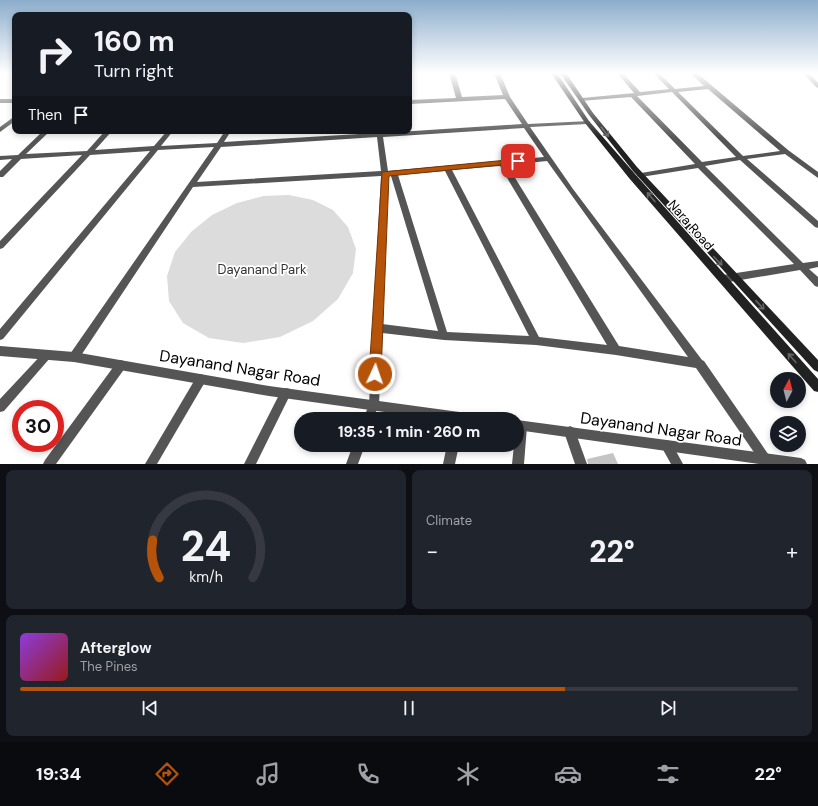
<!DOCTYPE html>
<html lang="en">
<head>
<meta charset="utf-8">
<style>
  :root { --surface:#171b24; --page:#20242c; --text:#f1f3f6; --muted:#9ea1a6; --line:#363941; --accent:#b45309 }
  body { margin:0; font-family:"DM Sans",sans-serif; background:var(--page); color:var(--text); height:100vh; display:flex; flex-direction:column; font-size:15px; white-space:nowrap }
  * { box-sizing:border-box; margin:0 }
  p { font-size:13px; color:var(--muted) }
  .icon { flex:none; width:22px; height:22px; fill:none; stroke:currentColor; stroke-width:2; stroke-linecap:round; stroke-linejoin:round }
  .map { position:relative; height:464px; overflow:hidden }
  .side { display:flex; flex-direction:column; gap:6px; padding:6px; background:#0d0f14; flex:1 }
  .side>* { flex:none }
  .top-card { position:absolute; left:12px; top:12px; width:400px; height:122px; border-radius:8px; box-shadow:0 2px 6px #0003; background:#171b24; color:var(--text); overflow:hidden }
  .needle { width:26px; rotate:7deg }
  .controls { position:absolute; left:770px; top:372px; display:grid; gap:8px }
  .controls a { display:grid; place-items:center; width:36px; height:36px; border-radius:50%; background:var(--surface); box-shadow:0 2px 6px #0003; font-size:20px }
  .speed { position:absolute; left:12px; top:400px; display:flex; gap:8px; font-size:20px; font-weight:700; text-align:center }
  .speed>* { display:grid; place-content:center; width:52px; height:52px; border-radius:50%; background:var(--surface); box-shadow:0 2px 6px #0003; line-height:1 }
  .speed .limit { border:6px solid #d22; background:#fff; color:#111 }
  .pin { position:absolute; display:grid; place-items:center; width:34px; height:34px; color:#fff; margin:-17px; border-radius:8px; box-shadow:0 2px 6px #0006 }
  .me { position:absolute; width:44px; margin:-22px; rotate:3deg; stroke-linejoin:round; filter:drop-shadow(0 0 3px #0008) }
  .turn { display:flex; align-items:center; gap:14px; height:84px; padding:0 16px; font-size:18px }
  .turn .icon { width:52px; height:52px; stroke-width:2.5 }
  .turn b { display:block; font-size:28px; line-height:34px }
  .then { display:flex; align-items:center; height:38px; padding:0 16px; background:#0003; gap:8px; font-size:15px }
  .big { font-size:30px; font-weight:800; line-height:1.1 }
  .side .widget { flex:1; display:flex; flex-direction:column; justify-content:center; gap:6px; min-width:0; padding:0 14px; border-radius:8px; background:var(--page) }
  .side .dial { align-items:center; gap:0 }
  .dial svg { height:104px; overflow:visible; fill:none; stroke:var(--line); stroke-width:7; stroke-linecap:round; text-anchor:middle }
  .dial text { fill:var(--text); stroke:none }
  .song { display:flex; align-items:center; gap:12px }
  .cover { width:48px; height:48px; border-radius:6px; background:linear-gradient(135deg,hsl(270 70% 55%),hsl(0 70% 35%)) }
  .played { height:4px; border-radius:2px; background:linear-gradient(90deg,var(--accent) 70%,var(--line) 70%) }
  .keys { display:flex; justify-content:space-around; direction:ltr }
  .heat { display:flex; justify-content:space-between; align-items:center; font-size:22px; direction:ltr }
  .side .tiles { flex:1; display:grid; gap:6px; grid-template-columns:1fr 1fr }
  .widget:last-child { grid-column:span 2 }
  .trip { position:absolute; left:294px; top:412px; width:230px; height:40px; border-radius:20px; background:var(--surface); box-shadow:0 2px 6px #0003; font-weight:800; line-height:40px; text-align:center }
  .tab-bar { display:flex; height:64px; justify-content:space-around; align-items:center; background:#090b0e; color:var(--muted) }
  .tab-bar .icon { width:28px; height:28px }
  .tab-bar .selected { color:var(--accent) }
  .tab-bar b { font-size:18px; color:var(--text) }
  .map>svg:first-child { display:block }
  .green { fill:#dcdcdc }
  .building { fill:#c4c4c4 }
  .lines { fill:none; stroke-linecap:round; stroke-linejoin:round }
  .minor { fill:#555; fill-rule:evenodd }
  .tertiary { fill:#555; fill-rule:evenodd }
  .secondary { fill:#222; fill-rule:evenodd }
  .oneway { stroke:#646464 }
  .route { fill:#b45309; stroke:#753606 }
  .labels { text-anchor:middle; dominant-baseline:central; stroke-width:3.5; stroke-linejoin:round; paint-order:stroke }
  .street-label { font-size:13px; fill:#000; stroke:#fff }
  .park-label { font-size:13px; fill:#333; stroke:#fff }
  .near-street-label { font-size:16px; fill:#000; stroke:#fff }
</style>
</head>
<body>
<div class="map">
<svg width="818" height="464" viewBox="0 0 818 464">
  <rect width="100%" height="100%" fill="#fff"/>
  <path class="green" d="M289,195L313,200L333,210L348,227L356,249L353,273L338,299L313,321L280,337L243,343L209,338L183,323L169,301L167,276L175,252L191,232L212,215L237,203L263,196Z"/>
  <path class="building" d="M613,453L618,464H588L587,459Z"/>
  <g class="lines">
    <path class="minor" d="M449,73H455L462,97L503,95L494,73H500L510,97L528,124L589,121L590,122L587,124L530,127L573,189L702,360L704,361L775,464H762L696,368L616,355L536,345L444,340L382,333L379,405L373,419H363L369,405L381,176L193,187L78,360L74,362L70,360L69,357L70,354L214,147L158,150L3,339L0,340V329L150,151L90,155L3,248L0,249V241L82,155L21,159L3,177H0V171L12,159L0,160V156L18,155L43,131H50L26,154L87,151L105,131H112L95,150L154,146L167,131H173L161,146L217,143L225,131H231L224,142L376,133V131H382V133L522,124L505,99L409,104V100L456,98ZM524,128L544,157L388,171L383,137ZM377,137L381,171L197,182L221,147ZM547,161L688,357L619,346L507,165ZM500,166L607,345L539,337L452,170ZM445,171L529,336L447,332L398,175ZM388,176H391L438,331L382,324Z
      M617,73H623L640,92L669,89L653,73H659L675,89L704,86L690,73H697L788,150L818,172V178L785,154L747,159L818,221V228L815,227L740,160L705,166L803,263L818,261V267L809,269L818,277V287L815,286L800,270L723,283L720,282L719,279L720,276L723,275L794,264L698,168L641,177H638L637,175L641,173L695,164L631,97L580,101V99L582,98L634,93ZM708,89L780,151L743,156L678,92ZM672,92L736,157L702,162L637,96Z
      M803,73H809L818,83V88L816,87Z
      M0,99H15V103H0Z
      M15,116V121L0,132V127Z
      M47,350L50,352L52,355L50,358L4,411L0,412V399L44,352Z
      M121,360L125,362L126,365L125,368L56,464H43L45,460L117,362Z
      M201,374L205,376L206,379L205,382L157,464H145L197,376Z
      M286,388L290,389L291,393L256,464H244L282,389Z
      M522,421L526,422L527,426L524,464H512L514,445H517V425L518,422Z
      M570,426L574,428L587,464H575L564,432L566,428Z
      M667,440L671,442L683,464H671L661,446L663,442Z
      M353,445H365L358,464H346Z
      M447,445H459L455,464H443Z"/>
    <path class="tertiary" d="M0,346L74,352L269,386L474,414L478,415L479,419H435L269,396L74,362L0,356Z
      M517,420L801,458L805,460L807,464H759L517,430Z"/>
    <path class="secondary" d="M551,73H557L589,121L635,174L818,379V392L814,391L629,178L585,123Z
      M560,73H566L593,113L637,167L818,360V372L814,370L633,171L589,115Z"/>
  </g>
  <defs><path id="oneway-shaft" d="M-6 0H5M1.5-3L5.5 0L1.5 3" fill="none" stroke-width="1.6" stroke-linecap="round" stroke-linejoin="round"/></defs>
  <g class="oneway">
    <use href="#oneway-shaft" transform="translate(605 132) rotate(52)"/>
    <use href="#oneway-shaft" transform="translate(651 197) rotate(-131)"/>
    <use href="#oneway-shaft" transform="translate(718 261) rotate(46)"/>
    <use href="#oneway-shaft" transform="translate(760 305) rotate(47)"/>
    <use href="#oneway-shaft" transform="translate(792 358) rotate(-131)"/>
  </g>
  <linearGradient id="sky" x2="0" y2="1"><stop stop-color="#8cadcc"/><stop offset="0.53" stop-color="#fff"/><stop offset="1" stop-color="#fff" stop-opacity="0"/></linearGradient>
  <rect width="818" height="138" fill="url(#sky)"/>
  <path class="route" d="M518,159L520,160V163L389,176L381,374L379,378L375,380L371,378L369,374L382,172Z"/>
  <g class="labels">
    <g class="street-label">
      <text transform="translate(691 225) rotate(49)">Nara Road</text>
    </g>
    <g class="park-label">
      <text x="262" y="269">Dayanand Park</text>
    </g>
    <g class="near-street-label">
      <text transform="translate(240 368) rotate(9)">Dayanand Nagar Road</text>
      <text transform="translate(661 429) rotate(8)">Dayanand Nagar Road</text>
    </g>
  </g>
</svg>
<div class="controls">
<a><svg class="needle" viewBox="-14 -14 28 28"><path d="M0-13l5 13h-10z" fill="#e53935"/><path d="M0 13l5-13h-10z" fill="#9ea1a6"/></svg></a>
<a><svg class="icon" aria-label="layers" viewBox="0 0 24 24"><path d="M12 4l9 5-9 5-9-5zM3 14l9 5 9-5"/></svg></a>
</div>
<div class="speed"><div class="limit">30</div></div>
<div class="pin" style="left:518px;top:161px;background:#d93025"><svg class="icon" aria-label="arrive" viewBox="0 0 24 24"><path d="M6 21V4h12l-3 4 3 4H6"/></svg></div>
<svg class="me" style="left:375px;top:374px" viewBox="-20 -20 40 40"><circle r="17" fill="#b45309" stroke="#fff" stroke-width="3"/><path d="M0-11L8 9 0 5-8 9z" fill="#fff"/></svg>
<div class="trip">19:35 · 1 min · 260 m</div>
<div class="top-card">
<div class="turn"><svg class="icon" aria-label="right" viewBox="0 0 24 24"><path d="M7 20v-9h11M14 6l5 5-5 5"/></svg><div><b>160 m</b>Turn right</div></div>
<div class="then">Then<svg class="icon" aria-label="arrive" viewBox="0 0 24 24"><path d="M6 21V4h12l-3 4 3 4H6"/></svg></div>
</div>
</div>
<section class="side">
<div class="tiles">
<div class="widget dial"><svg viewBox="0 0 100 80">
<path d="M14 69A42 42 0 1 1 86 69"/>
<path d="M14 69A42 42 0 0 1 9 40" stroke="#b45309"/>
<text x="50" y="56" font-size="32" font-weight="700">24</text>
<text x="50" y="72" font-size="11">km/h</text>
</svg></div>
<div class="widget"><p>Climate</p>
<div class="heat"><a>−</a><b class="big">22°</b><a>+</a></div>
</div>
<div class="widget">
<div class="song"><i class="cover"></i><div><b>Afterglow</b><p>The Pines</p></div></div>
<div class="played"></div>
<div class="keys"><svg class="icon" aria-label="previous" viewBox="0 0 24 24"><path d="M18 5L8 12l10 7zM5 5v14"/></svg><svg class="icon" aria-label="pause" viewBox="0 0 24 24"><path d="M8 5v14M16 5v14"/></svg><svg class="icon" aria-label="next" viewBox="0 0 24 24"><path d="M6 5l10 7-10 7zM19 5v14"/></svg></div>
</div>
</div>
</section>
<nav class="tab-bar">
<b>19:34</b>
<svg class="icon selected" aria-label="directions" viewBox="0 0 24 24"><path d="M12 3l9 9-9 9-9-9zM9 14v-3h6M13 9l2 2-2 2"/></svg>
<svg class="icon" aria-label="music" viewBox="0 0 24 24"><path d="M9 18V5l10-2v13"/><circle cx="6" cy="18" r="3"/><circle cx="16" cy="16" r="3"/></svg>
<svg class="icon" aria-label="phone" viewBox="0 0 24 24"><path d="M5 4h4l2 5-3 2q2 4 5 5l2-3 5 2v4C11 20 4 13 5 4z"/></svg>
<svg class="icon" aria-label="climate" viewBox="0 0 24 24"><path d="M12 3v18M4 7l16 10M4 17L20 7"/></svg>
<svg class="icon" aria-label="car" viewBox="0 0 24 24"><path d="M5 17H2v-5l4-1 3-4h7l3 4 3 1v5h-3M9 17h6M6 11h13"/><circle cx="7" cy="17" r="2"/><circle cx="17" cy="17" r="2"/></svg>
<svg class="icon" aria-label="filters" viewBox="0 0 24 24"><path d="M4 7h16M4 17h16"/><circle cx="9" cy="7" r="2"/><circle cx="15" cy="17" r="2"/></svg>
<b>22°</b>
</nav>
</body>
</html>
